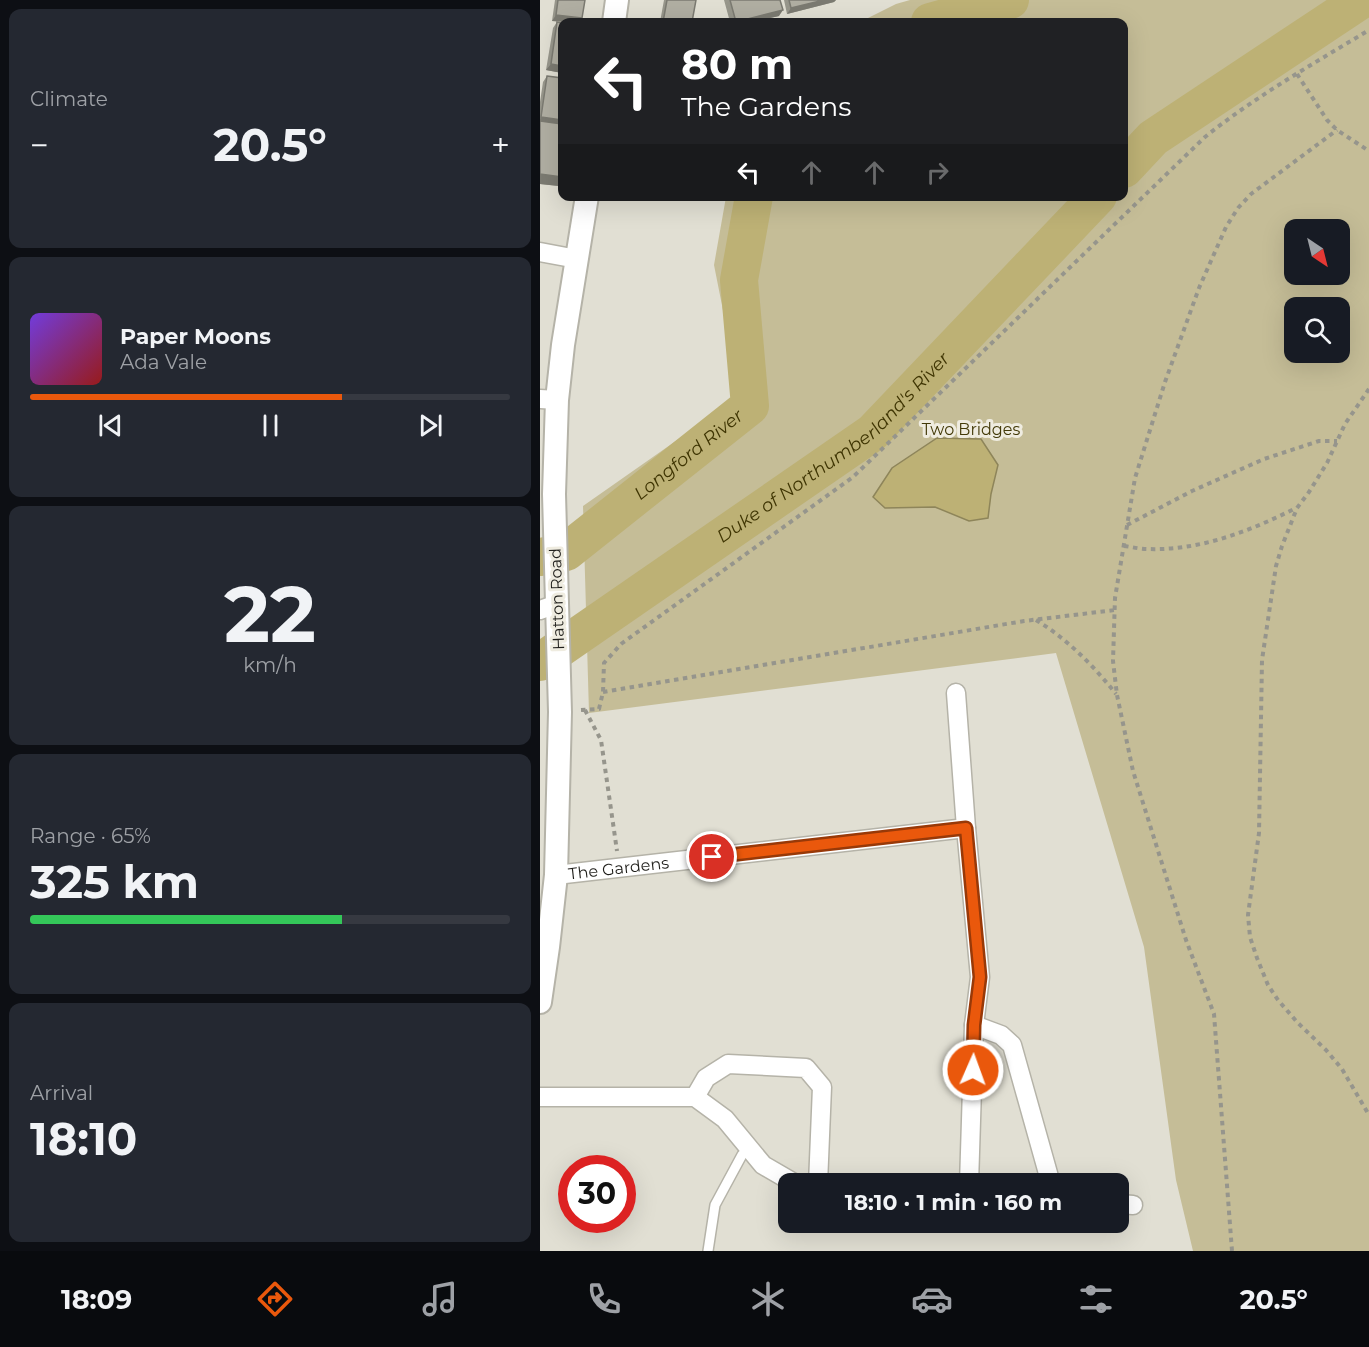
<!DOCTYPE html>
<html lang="en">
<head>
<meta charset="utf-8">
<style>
  :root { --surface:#171b24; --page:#242831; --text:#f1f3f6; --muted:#9ea1a6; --line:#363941; --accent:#ea580c }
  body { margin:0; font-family:Montserrat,sans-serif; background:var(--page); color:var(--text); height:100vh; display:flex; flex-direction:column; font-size:22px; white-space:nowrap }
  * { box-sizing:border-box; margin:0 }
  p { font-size:20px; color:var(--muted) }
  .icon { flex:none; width:33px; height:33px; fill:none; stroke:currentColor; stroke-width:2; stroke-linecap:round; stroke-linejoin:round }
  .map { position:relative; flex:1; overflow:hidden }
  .side { display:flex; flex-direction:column; gap:9px; padding:9px; background:#0d0f14; width:540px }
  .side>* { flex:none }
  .guide { position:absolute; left:18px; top:18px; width:570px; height:183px; border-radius:12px; box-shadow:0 6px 24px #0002; background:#202124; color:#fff; overflow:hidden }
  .needle { width:39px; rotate:145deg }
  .fabs { position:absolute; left:744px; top:219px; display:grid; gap:12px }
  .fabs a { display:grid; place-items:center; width:66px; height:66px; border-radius:12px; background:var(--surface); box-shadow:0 6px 24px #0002; font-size:30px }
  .speed { position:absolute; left:18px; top:1155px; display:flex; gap:12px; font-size:30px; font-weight:700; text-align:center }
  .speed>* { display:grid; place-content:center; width:78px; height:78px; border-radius:50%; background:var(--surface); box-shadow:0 6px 24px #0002; line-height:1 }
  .speed .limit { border:9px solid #d22; background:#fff; color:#111 }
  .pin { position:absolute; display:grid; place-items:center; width:51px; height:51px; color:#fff; margin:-26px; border:3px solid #fff; border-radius:50%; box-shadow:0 2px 6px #0007 }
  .me { position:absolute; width:66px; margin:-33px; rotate:2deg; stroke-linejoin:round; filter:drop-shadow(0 0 4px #0008) }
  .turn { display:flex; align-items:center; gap:21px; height:126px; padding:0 24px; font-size:27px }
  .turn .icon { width:78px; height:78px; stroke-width:2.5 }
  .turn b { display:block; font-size:42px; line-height:51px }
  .lanes { display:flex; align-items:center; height:57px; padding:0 24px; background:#0003; justify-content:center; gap:30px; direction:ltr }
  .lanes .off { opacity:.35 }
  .big { font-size:45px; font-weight:700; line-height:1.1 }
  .side .tile { flex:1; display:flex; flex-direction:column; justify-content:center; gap:9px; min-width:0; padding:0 21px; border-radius:12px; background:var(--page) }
  .side .dial { align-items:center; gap:0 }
  .dial b { font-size:78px; line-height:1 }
  .song { display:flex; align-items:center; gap:18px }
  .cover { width:72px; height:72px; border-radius:9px; background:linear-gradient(135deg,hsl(260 70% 55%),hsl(0 70% 35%)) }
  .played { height:6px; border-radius:3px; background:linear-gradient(90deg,var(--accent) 65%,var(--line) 65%) }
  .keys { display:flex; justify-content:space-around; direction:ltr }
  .heat { display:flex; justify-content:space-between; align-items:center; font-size:33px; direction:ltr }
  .charge { height:9px; border-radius:4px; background:linear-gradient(90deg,#34c759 65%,var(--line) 0) }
  .trip { position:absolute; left:238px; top:1173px; width:351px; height:60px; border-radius:12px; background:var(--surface); box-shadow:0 6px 24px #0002; font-weight:700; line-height:60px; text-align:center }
  .dock { display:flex; height:96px; justify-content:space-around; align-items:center; background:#090b0e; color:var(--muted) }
  .dock .icon { width:42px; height:42px }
  .dock .on { color:var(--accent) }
  .dock b { font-size:27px; color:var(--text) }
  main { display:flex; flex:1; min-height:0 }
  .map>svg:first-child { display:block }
  .green { fill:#c5bd97; fill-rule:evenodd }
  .water { fill:#bdb175; stroke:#8e855a; stroke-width:1.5 }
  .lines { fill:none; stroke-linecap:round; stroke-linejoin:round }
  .river { stroke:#bdb175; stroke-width:38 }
  .service-casing { stroke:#b5b3a8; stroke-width:12 }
  .minor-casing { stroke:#b5b3a8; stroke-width:21 }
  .tertiary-casing { stroke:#b5b3a8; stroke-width:26 }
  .path { stroke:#96958c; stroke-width:4; stroke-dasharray:4.5 4.5; stroke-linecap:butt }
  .service { stroke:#fff; stroke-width:9 }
  .minor { stroke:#fff; stroke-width:18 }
  .tertiary { stroke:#fff; stroke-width:22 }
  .wall { fill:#97968b }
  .shaded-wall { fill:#7b7a71 }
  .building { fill:#b0aea2; stroke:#7b7a71; stroke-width:1.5 }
  .route-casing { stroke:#983908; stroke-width:15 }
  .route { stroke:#ea580c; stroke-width:10 }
  .labels { text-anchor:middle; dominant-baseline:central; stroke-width:6; stroke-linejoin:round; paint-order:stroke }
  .park-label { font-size:16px; fill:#433a08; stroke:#efece0 }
  .street-label { font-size:16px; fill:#1f1e1a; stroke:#efece0 }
  .water-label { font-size:18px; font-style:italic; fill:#3f3503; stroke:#efece0 }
</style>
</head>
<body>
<main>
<section class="side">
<div class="tile"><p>Climate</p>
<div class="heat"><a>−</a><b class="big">20.5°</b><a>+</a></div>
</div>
<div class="tile">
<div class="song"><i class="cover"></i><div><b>Paper Moons</b><p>Ada Vale</p></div></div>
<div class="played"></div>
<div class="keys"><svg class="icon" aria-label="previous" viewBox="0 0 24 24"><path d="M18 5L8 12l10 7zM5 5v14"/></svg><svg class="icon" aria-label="pause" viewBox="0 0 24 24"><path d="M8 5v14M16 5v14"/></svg><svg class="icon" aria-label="next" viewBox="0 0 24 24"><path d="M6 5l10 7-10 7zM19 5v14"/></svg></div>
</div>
<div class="tile dial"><b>22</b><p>km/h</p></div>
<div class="tile"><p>Range · 65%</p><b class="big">325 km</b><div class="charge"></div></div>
<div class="tile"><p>Arrival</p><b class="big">18:10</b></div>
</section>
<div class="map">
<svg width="829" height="1251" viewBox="0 0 829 1251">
  <rect width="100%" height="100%" fill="#e1dfd3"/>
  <path class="green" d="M370,0H829V1251H653L636,1180L604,947L516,653L49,713L43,506L200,396L174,265L186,197L584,196V22H320L356,4ZM754,230H800V274H754ZM754,308H800V352H754Z"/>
  <path class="water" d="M397,438L441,439L458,465L451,494L448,518L429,521L395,507L345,508L333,497L352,468Z"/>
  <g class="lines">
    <g class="river">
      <path d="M390,22L470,0"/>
      <path d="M584,169L613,138L821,0"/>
      <path id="s1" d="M0,557L26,552L210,406L199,280L214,196"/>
      <path id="s2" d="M0,662L332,433L558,196"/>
    </g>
    <defs>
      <path id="service" d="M168,1251L175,1205L202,1155L209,1148"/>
      <g id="minor">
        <path d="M0,252L37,259"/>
        <path d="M0,399L17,400"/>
        <path d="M0,610L17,604"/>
        <path d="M416,693L426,828L440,977L434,1025L429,1184"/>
        <path id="s3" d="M16,875L426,828"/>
        <path d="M434,1025L461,1035L472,1045L511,1184"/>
        <path d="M0,1097H155L185,1119L223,1165L254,1183L258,1184"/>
        <path d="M155,1097L166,1078L188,1064L266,1068L282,1087L278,1184"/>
        <path d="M579,1204L593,1205"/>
      </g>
      <path id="tertiary" d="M74,22L77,0
        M0,1002L8,947L16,875L20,712L14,494L17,400L23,345L47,196"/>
    </defs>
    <use href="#service" class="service-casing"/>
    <use href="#minor" class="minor-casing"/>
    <use href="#tertiary" class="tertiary-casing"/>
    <path class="path" d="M757,74L787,120L797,130L829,151
      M829,389L805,424L787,463L769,492L757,508L742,546L736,566L722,660L719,833L708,915L710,937L717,958L728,985L738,1000L757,1022L786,1050L802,1069L829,1115
      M587,525L652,491L724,459L779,441H797
      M584,546C592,547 600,549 607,549C660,551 710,531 756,508
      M496,620C527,639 553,665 576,694
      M63,692L484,621L575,610
      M41,710L59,709L63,692L64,663L81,644L313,477L665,137C716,96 773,64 829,30
      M45,710L61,740L77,851
      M692,1251L674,1014L646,940L593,771L577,695L573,661L575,598L595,478L625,382L659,288L686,227L698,208L711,194L797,130"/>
    <use href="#service" class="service"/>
    <use href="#minor" class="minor"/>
    <use href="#tertiary" class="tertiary"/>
  </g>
  <path class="wall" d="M15,0H45L42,18L39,22H27L12,21Z
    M124,0H156L152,22H120Z
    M184,0H240L239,16L212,22H190Z
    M244,0H296L294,2L247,14Z
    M17,22L22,73L6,70L13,28Z
    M7,76L22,78V182L19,186L0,184V102L3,82Z"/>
  <path class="shaded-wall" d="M284,0H296L294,2L247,14L251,8Z
    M243,10L239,16L212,22H195H196Z
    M16,15L42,18L39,22H27L12,21Z
    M11,64L22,66V73L6,70Z
    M1,117L22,120V126L0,123V119Z
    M0,174L22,177V182L19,186L0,184Z"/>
  <path class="building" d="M18,0H45L42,18L16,15Z
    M127,0H156L152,22H123Z
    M190,0H240L243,10L196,22Z
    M249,0H284L251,8Z
    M17,22L22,23V66L11,64Z
    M7,76L22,78V120L1,117Z
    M0,121L22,124V177L0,174Z"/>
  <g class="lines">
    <defs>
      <path id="route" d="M172,857L426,828L440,977L434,1025L433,1070"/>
    </defs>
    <use href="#route" class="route-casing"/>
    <use href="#route" class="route"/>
  </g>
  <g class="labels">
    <g class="park-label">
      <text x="431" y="429">Two Bridges</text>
    </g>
    <g class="street-label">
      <text transform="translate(17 599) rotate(-92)">Hatton Road</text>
      <text stroke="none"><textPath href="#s3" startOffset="63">The Gardens</textPath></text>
    </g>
    <g class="water-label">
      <text stroke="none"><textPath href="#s2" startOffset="364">Duke of Northumberland's River</textPath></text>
      <text stroke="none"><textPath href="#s1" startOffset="183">Longford River</textPath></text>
    </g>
  </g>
</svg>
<div class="fabs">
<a><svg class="needle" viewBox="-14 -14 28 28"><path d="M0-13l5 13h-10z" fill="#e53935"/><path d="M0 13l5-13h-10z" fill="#9ea1a6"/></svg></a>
<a><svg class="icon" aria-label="search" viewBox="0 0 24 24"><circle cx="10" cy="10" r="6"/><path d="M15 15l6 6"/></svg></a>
</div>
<div class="speed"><div class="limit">30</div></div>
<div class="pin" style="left:172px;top:857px;background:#d93025"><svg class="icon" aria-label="arrive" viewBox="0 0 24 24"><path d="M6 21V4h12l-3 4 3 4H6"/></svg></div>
<svg class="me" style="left:433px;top:1070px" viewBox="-20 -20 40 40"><circle r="17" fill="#ea580c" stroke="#fff" stroke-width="3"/><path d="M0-11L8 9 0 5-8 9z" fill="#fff"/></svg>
<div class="trip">18:10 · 1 min · 160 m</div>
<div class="guide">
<div class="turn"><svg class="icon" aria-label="left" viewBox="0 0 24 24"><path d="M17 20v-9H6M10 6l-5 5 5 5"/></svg><div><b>80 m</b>The Gardens</div></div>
<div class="lanes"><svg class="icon" aria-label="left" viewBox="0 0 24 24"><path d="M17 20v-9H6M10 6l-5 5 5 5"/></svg><svg class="icon off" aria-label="ahead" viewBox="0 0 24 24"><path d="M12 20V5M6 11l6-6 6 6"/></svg><svg class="icon off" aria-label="ahead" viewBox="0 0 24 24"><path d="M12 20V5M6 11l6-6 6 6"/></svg><svg class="icon off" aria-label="right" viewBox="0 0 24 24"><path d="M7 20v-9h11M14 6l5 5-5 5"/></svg></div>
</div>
</div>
</main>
<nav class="dock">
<b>18:09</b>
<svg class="icon on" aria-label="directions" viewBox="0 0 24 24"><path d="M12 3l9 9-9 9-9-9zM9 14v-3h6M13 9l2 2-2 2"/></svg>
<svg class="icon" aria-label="music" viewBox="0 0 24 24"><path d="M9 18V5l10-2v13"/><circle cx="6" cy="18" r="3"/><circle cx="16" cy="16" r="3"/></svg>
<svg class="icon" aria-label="phone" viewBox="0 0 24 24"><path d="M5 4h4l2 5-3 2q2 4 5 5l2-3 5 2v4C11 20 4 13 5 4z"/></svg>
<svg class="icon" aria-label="climate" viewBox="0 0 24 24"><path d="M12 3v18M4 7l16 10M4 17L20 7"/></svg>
<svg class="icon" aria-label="car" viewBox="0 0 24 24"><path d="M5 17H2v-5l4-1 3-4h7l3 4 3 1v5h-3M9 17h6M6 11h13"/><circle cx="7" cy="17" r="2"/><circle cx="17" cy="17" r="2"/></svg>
<svg class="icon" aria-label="filters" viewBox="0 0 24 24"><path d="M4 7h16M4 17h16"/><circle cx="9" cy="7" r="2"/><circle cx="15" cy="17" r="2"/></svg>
<b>20.5°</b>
</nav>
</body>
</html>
